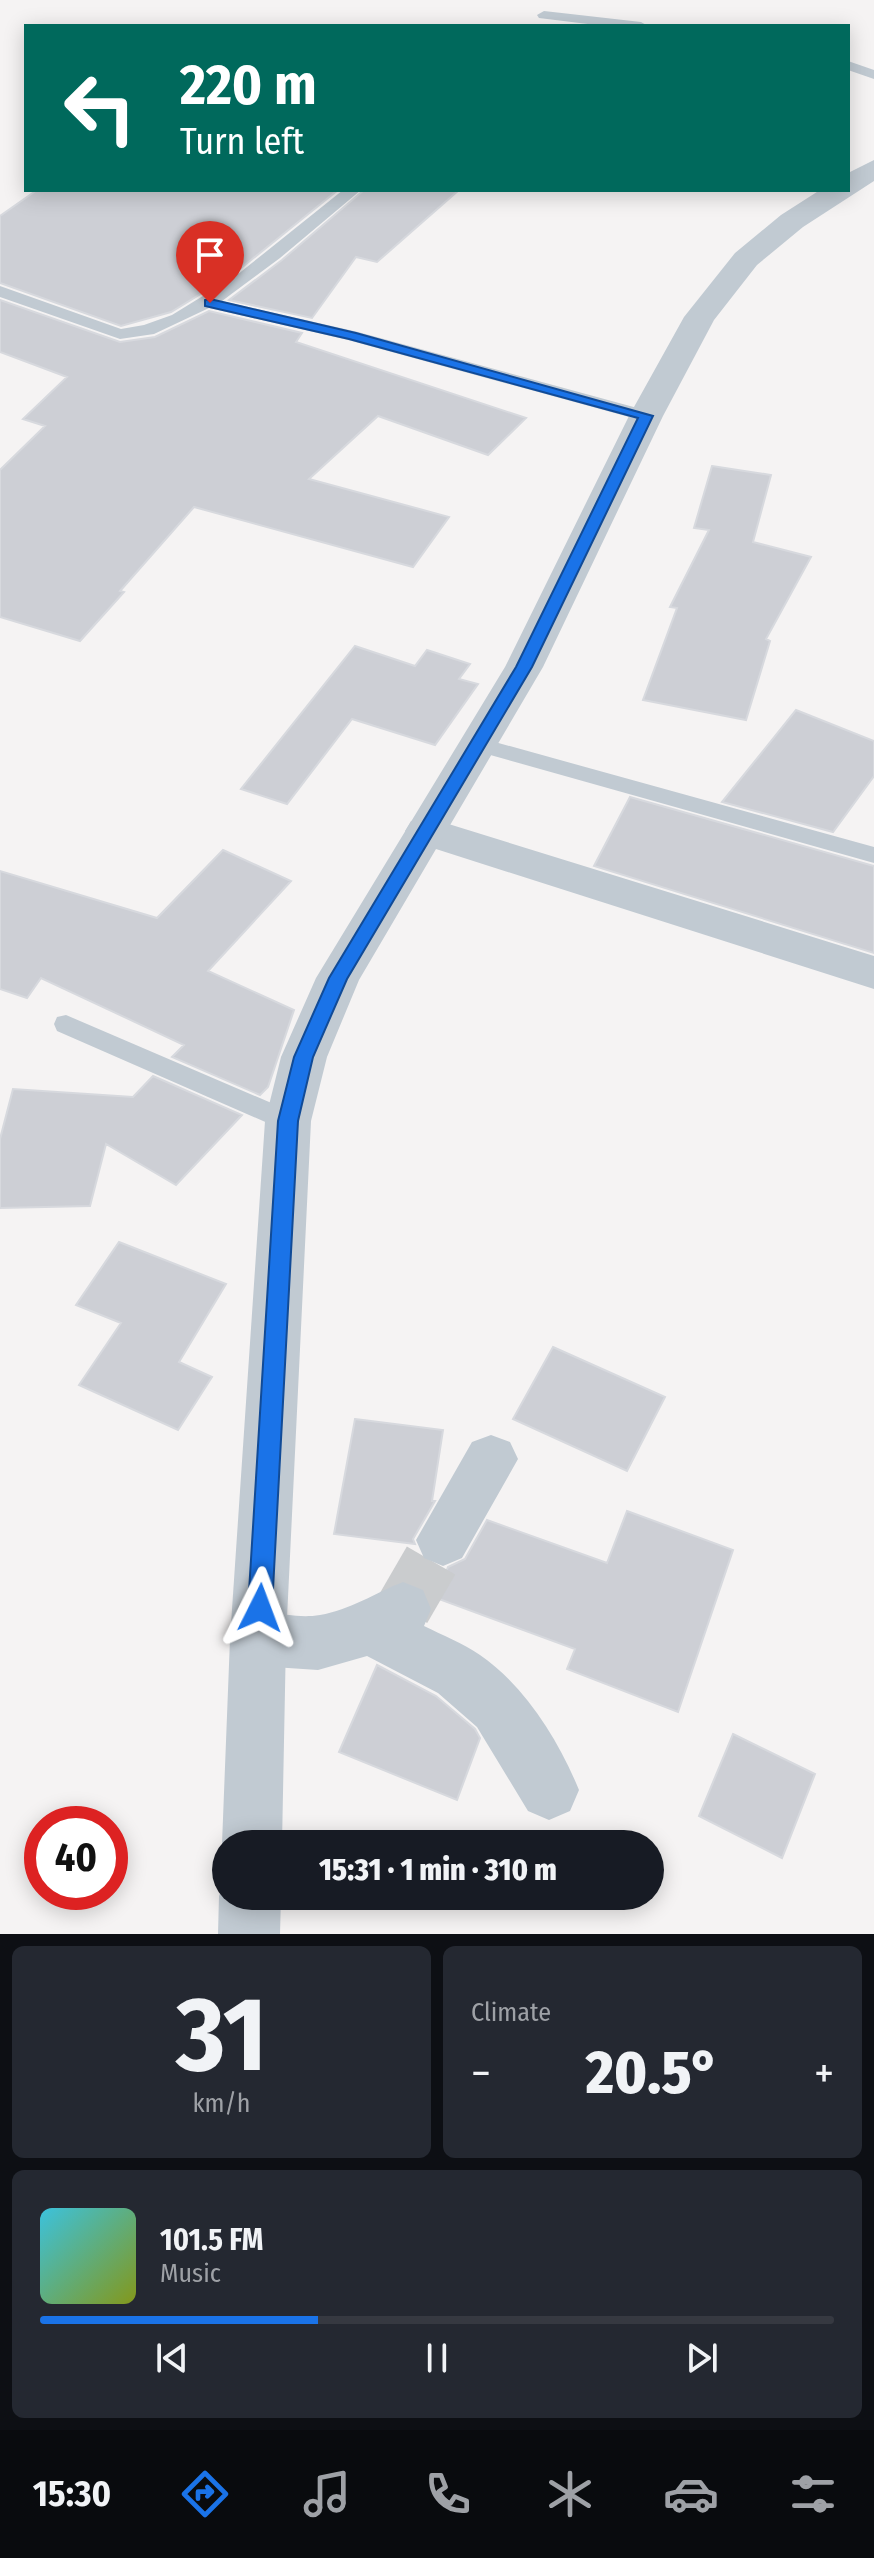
<!DOCTYPE html>
<html lang="en">
<head>
<meta charset="utf-8">
<style>
  :root { --surface:#171b24; --page:#242831; --text:#f1f3f6; --muted:#9ea1a6; --line:#363941; --accent:#1a73e8 }
  body { margin:0; font-family:"Fira Sans Condensed",sans-serif; background:var(--page); color:var(--text); height:100vh; display:flex; flex-direction:column; font-size:30px; white-space:nowrap }
  * { box-sizing:border-box; margin:0 }
  p { font-size:26px; color:var(--muted) }
  .icon { flex:none; width:44px; height:44px; fill:none; stroke:currentColor; stroke-width:2; stroke-linecap:round; stroke-linejoin:round }
  .map { position:relative; height:1934px; overflow:hidden }
  .details { display:flex; flex-direction:column; gap:12px; padding:12px; background:#0d0f14; flex:1 }
  .details>* { flex:none }
  .guide { position:absolute; left:24px; top:24px; width:826px; height:168px; border-radius:0px; box-shadow:0 4px 20px #0003; background:#00695c; color:#fff; overflow:hidden }
  .speed { position:absolute; left:24px; top:1806px; display:flex; gap:16px; font-size:40px; font-weight:700; text-align:center }
  .speed>* { display:grid; place-content:center; width:104px; height:104px; border-radius:50%; background:var(--surface); box-shadow:0 4px 20px #0003; line-height:1 }
  .speed .limit { border:12px solid #d22; background:#fff; color:#111 }
  .pin { position:absolute; display:grid; place-items:center; width:68px; height:68px; color:#fff; margin:-82px -34px; border-radius:50% 50% 50% 0; rotate:-45deg; box-shadow:0 0 8px #0007 }
  .pin .icon { rotate:45deg }
  .me { position:absolute; width:88px; margin:-44px; rotate:3deg; stroke-linejoin:round; filter:drop-shadow(0 0 6px #0008) }
  .turn { display:flex; align-items:center; gap:28px; height:168px; padding:0 24px; font-size:36px }
  .turn .icon { width:104px; height:104px; stroke-width:2.5 }
  .turn b { display:block; font-size:56px; line-height:68px }
  .big { font-size:60px; font-weight:800; line-height:1.1 }
  .details .card { flex:1; display:flex; flex-direction:column; justify-content:center; gap:12px; min-width:0; padding:0 28px; border-radius:12px; background:var(--page) }
  .details .dial { align-items:center; gap:0 }
  .dial b { font-size:104px; line-height:1 }
  .song { display:flex; align-items:center; gap:24px }
  .cover { width:96px; height:96px; border-radius:12px; background:linear-gradient(135deg,hsl(190 70% 55%),hsl(70 70% 35%)) }
  .played { height:8px; border-radius:4px; background:linear-gradient(90deg,var(--accent) 35%,var(--line) 35%) }
  .keys { display:flex; justify-content:space-around; direction:ltr }
  .heat { display:flex; justify-content:space-between; align-items:center; font-size:44px; direction:ltr }
  .details .tiles { flex:1; display:grid; gap:12px; grid-template-columns:1fr 1fr }
  .card:last-child { grid-column:span 2 }
  .trip { position:absolute; left:212px; top:1830px; width:452px; height:80px; border-radius:40px; background:var(--surface); box-shadow:0 4px 20px #0003; font-weight:800; line-height:80px; text-align:center }
  .tabs { display:flex; height:128px; justify-content:space-around; align-items:center; background:#090b0e; color:var(--muted) }
  .tabs .icon { width:56px; height:56px }
  .tabs .selected { color:var(--accent) }
  .tabs b { font-size:36px; color:var(--text) }
  .map>svg:first-child { display:block }
  .building { fill:#cdcfd5; stroke:#d7d9de; stroke-width:2 }
  .lines { fill:none; stroke-linecap:round; stroke-linejoin:round }
  .minor-tunnel { stroke:#caccce; stroke-width:56; stroke-dasharray:56 28; stroke-linecap:butt }
  .service { fill:#c1cad2; fill-rule:evenodd }
  .minor { fill:#c1cad2; fill-rule:evenodd }
  .tertiary { fill:#c1cad2; fill-rule:evenodd }
  .route { fill:#1a73e8; stroke:#114b97; stroke-width:2 }
</style>
</head>
<body>
<div class="map">
<svg width="874" height="1934" viewBox="0 0 874 1934">
  <rect width="100%" height="100%" fill="#f5f3f3"/>
  <path class="building" d="M37,190H338L235,273L171,312L121,326L0,283V216Z
    M364,190H459L377,262L356,257L312,318L229,300L282,260Z
    M0,300L120,342L155,337L209,311L302,333L296,342L526,418L488,455L378,416L309,479L449,517L413,567L194,507L120,591L124,592L80,641L0,617V470L45,426L23,419L67,377L0,352Z
    M712,466L771,475L753,542L811,557L766,639L770,641L746,720L643,700L677,608L670,607L709,530L694,528Z
    M355,646L415,666L427,650L470,664L459,679L478,684L435,745L352,719L287,804L241,789Z
    M796,710L874,741V776L833,832L722,802Z
    M630,797L874,866V953L594,866Z
    M223,850L291,881L208,971L294,1010L268,1087L260,1095L172,1057L184,1045L41,978L27,998L0,989V871L157,918Z
    M153,1076L242,1115L176,1185L106,1144L90,1206L0,1208V1139L13,1089L133,1097Z
    M119,1242L226,1284L179,1362L212,1377L178,1430L79,1385L121,1323L76,1305Z
    M553,1347L665,1397L627,1471L513,1419Z
    M355,1419L443,1430L432,1501H435L413,1539L415,1544L334,1534Z
    M627,1511L733,1550L678,1712L567,1669L575,1649L436,1598L448,1567L465,1559L487,1520L607,1563Z
    M377,1665L436,1696L475,1729L480,1738L457,1800L339,1752Z
    M733,1734L815,1774L782,1858L699,1816Z"/>
  <g class="lines">
    <path class="minor-tunnel" d="M403,1609L443,1540"/>
    <path class="service" d="M544,11L641,22L648,26H604L539,18L537,15Z
      M848,61L874,70V79L848,70Z
      M343,190H361L280,258L222,301L358,332L652,412L655,416L652,420H640L348,340L209,308L154,334L120,339L0,297V286L121,329L144,325L172,315L237,275Z
      M477,737L874,847V863L469,749L466,744L469,739Z
      M66,1015L297,1114L301,1121L297,1128L288,1131L279,1128L57,1031L54,1024L57,1017Z"/>
    <path class="minor" d="M426,817L874,956V989L411,841L405,831L411,821Z
      M491,1435L510,1442L518,1459L462,1558L443,1566L424,1558L416,1540L472,1442Z
      M403,1582L423,1590L431,1609L424,1626C442,1635 463,1643 480,1655C525,1686 558,1739 579,1790L570,1811L549,1820L528,1811L477,1727L438,1693L367,1656L318,1670L258,1666L238,1658L230,1639L238,1620C271,1606 289,1620 320,1615C350,1610 375,1593 403,1582Z"/>
    <path class="tertiary" d="M874,160V181L803,227L757,265L714,320L663,416L543,667L359,980L327,1057L311,1121L286,1639L282,1844H226V1855L222,1844L230,1639L265,1121L281,1057L316,978L505,667L629,416L684,317L735,253L781,215L820,190H848V173Z
      M226,1879V1896H281L280,1934H218L219,1896Z"/>
  </g>
  <path class="route" d="M210,299L356,333L653,416L532,667L347,979L313,1057L298,1121L272,1608L268,1616L260,1619L252,1616L248,1608L278,1121L294,1057L329,978L516,667L638,418L349,339L205,306V300Z"/>
</svg>
<div class="speed"><div class="limit">40</div></div>
<div class="pin" style="left:210px;top:303px;background:#d93025"><svg class="icon" aria-label="arrive" viewBox="0 0 24 24"><path d="M6 21V4h12l-3 4 3 4H6"/></svg></div>
<svg class="me" style="left:260px;top:1608px" viewBox="-20 -20 40 40"><path d="M0-17L14 15 0 8-14 15z" fill="#1a73e8" stroke="#fff" stroke-width="4"/></svg>
<div class="trip">15:31 · 1 min · 310 m</div>
<div class="guide">
<div class="turn"><svg class="icon" aria-label="left" viewBox="0 0 24 24"><path d="M17 20v-9H6M10 6l-5 5 5 5"/></svg><div><b>220 m</b>Turn left</div></div>
</div>
</div>
<section class="details">
<div class="tiles">
<div class="card dial"><b>31</b><p>km/h</p></div>
<div class="card"><p>Climate</p>
<div class="heat"><a>−</a><b class="big">20.5°</b><a>+</a></div>
</div>
<div class="card">
<div class="song"><i class="cover"></i><div><b>101.5 FM</b><p>Music</p></div></div>
<div class="played"></div>
<div class="keys"><svg class="icon" aria-label="previous" viewBox="0 0 24 24"><path d="M18 5L8 12l10 7zM5 5v14"/></svg><svg class="icon" aria-label="pause" viewBox="0 0 24 24"><path d="M8 5v14M16 5v14"/></svg><svg class="icon" aria-label="next" viewBox="0 0 24 24"><path d="M6 5l10 7-10 7zM19 5v14"/></svg></div>
</div>
</div>
</section>
<nav class="tabs">
<b>15:30</b>
<svg class="icon selected" aria-label="directions" viewBox="0 0 24 24"><path d="M12 3l9 9-9 9-9-9zM9 14v-3h6M13 9l2 2-2 2"/></svg>
<svg class="icon" aria-label="music" viewBox="0 0 24 24"><path d="M9 18V5l10-2v13"/><circle cx="6" cy="18" r="3"/><circle cx="16" cy="16" r="3"/></svg>
<svg class="icon" aria-label="phone" viewBox="0 0 24 24"><path d="M5 4h4l2 5-3 2q2 4 5 5l2-3 5 2v4C11 20 4 13 5 4z"/></svg>
<svg class="icon" aria-label="climate" viewBox="0 0 24 24"><path d="M12 3v18M4 7l16 10M4 17L20 7"/></svg>
<svg class="icon" aria-label="car" viewBox="0 0 24 24"><path d="M5 17H2v-5l4-1 3-4h7l3 4 3 1v5h-3M9 17h6M6 11h13"/><circle cx="7" cy="17" r="2"/><circle cx="17" cy="17" r="2"/></svg>
<svg class="icon" aria-label="filters" viewBox="0 0 24 24"><path d="M4 7h16M4 17h16"/><circle cx="9" cy="7" r="2"/><circle cx="15" cy="17" r="2"/></svg>
</nav>
</body>
</html>
